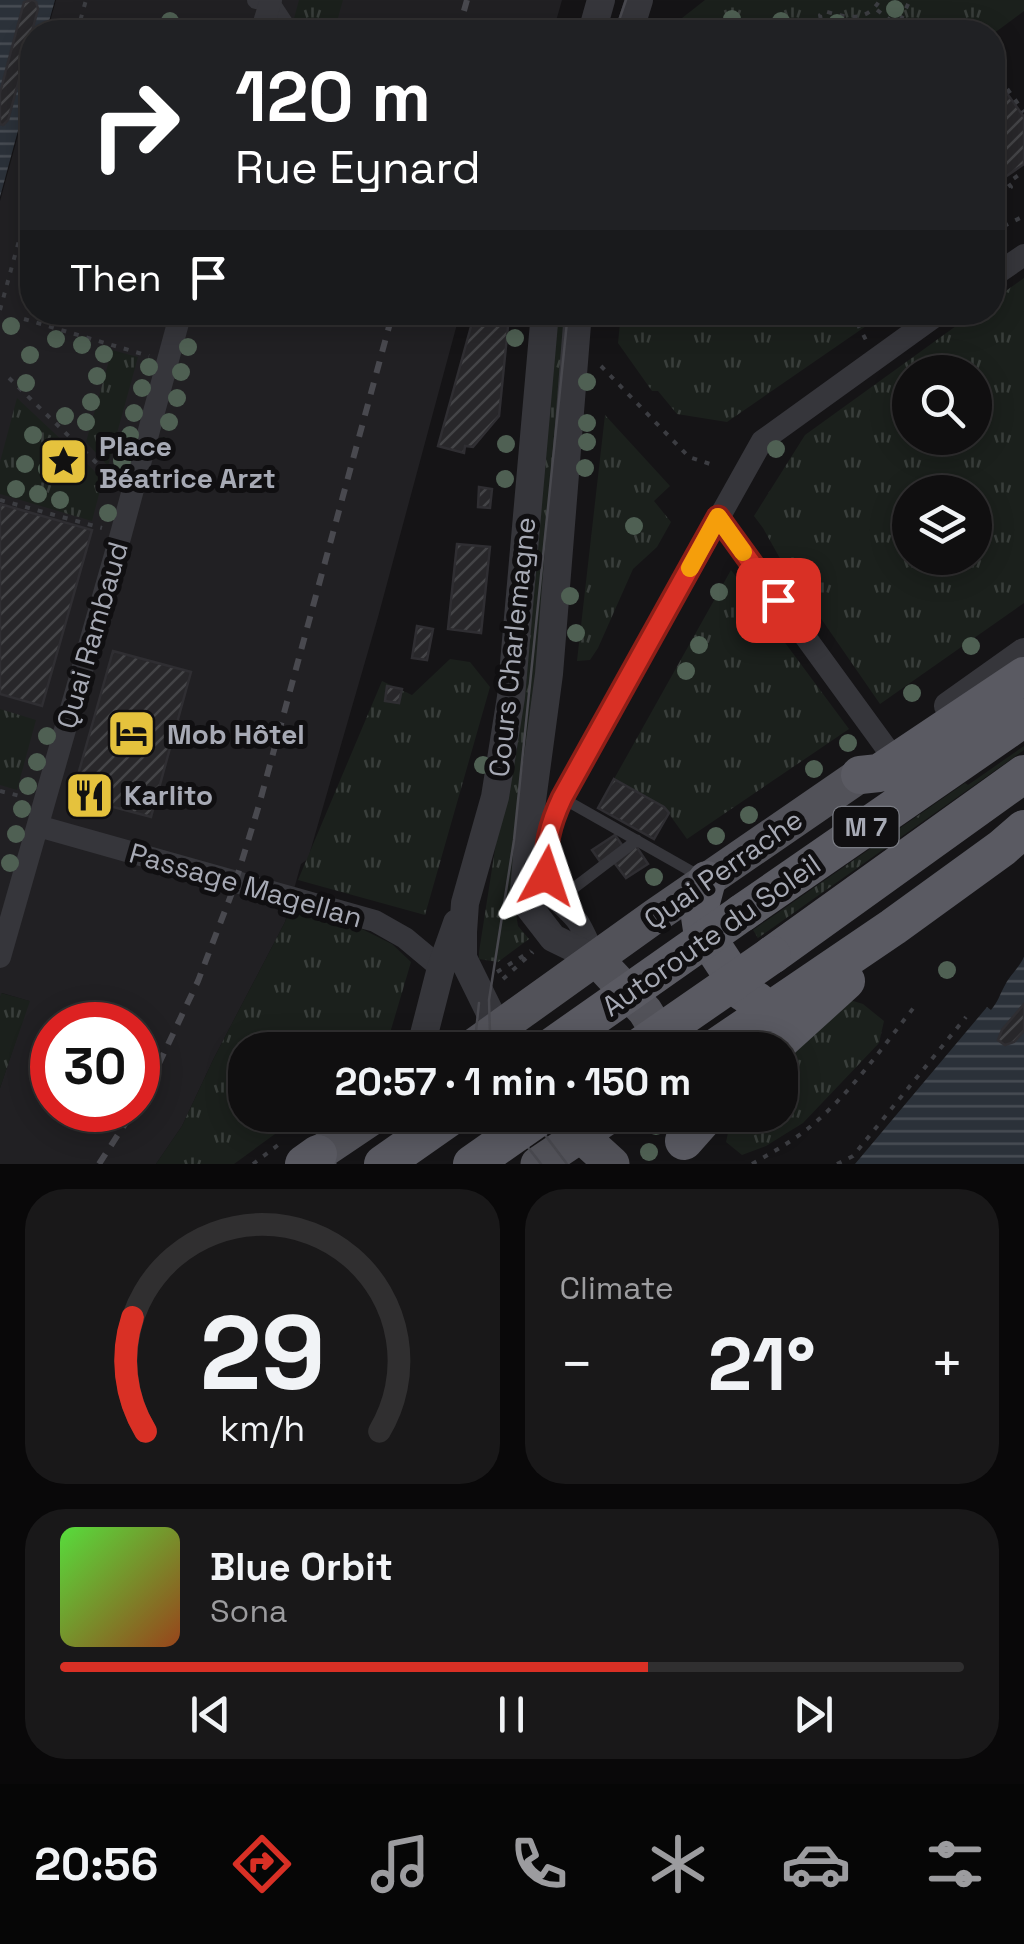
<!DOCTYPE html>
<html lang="en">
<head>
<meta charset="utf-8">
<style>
  :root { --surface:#100f10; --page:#191819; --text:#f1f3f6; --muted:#9c9c9f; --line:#302f30; --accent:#d93025 }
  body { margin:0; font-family:"Space Grotesk",sans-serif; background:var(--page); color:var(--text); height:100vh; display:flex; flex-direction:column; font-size:38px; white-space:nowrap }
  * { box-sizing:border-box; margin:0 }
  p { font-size:32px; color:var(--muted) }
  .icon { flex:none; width:55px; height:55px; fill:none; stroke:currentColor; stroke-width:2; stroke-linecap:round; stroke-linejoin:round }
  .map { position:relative; height:1164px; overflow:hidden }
  .drawer { display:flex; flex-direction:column; gap:25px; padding:25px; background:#090809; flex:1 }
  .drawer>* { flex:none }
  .guide { position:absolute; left:20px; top:20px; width:985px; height:305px; border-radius:40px; box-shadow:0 5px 25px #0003,0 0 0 2px var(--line); background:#202124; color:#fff; overflow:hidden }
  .fabs { position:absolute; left:892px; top:355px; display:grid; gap:20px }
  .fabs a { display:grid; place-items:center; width:100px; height:100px; border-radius:50%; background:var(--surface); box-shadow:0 5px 25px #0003,0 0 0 2px var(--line); font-size:50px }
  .speed { position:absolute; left:30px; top:1002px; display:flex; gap:20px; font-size:50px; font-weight:700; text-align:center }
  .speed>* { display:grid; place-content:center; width:130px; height:130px; border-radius:50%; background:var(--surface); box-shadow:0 5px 25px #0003,0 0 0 2px var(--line); line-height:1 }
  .speed .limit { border:15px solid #d22; background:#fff; color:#111 }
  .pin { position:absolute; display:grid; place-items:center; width:85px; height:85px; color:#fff; margin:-42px; border-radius:20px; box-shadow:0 5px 15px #0006 }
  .me { position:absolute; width:110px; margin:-55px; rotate:5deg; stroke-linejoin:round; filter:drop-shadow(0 0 8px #0008) }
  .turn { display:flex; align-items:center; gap:35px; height:210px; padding:0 50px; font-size:45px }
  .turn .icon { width:130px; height:130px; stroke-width:2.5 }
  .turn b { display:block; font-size:70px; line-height:85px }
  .then { display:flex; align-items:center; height:95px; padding:0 50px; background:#0003; gap:20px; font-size:38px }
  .big { font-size:75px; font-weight:700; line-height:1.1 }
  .drawer .tile { flex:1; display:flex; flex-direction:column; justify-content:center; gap:15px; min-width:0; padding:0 35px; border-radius:40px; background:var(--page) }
  .drawer .dial { align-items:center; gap:0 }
  .dial svg { height:260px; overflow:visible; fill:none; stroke:var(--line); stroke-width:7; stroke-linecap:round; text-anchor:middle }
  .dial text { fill:var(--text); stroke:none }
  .song { display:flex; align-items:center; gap:30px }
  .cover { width:120px; height:120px; border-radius:15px; background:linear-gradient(135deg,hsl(110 70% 55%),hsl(20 70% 35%)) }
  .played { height:10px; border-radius:5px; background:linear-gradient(90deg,var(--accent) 65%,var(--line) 65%) }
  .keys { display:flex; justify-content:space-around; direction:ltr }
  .heat { display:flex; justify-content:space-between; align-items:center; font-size:55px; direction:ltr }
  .drawer .tiles { flex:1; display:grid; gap:25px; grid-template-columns:1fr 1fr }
  .tile:last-child { grid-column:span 2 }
  .trip { position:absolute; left:228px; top:1032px; width:570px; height:100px; border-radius:40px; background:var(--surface); box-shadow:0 5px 25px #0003,0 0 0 2px var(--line); font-weight:700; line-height:100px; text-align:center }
  .menu { display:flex; height:160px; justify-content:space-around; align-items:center; background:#060606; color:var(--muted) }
  .menu .icon { width:70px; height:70px }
  .menu .active { color:var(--accent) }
  .menu b { font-size:45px; color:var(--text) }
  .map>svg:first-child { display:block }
  .built { fill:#212023; fill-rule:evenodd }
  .grass { fill:url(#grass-tufts); fill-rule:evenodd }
  .water { fill:url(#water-rules) }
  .building { fill:url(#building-hatch); stroke:#2f2e32; stroke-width:2.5 }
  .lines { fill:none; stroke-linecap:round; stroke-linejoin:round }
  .path { stroke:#3c3d42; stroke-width:4; stroke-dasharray:5 8; stroke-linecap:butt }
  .service { stroke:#36363b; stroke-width:11 }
  .pedestrian { stroke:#36363b; stroke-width:18 }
  .minor { stroke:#36363b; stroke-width:22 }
  .tertiary { stroke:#36363b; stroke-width:28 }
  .primary { stroke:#525259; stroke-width:35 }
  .trunk { stroke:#5a5a62; stroke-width:38 }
  .tram { stroke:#49494f; stroke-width:2.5 }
  .rail { stroke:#49494f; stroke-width:6; stroke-dasharray:12 10; stroke-linecap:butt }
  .trunk-bridge { stroke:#5a5a62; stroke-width:38 }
  .tree { fill:#4f6053 }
  .route-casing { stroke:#8d1f18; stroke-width:25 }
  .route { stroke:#d93025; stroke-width:18 }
  .slow { stroke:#f59e0b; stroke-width:18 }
  .labels { text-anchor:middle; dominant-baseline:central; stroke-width:10; stroke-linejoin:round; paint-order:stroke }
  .shield { fill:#100f11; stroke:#7a7c84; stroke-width:2.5 }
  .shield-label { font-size:25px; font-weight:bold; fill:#a7aab5 }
  .poi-label { font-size:28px; font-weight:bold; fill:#a7aab5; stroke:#100f11; text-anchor:start }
  .street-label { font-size:28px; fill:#a7aab5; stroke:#100f11 }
</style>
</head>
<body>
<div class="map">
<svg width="1024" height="1164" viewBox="0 0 1024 1164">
  <defs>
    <pattern id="grass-tufts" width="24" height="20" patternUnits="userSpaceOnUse" patternTransform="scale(2.5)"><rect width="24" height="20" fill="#1b201c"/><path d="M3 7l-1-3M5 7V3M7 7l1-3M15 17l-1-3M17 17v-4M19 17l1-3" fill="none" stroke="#393e3b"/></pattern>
    <pattern id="water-rules" width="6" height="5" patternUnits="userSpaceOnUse" patternTransform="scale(2.5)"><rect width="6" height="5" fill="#2b3139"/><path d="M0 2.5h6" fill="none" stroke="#474c53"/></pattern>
    <pattern id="building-hatch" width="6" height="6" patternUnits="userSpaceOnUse" patternTransform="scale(2.5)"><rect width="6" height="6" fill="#28272a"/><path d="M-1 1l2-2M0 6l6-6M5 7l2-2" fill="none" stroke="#444447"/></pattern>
  </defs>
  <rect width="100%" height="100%" fill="#151416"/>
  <path class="built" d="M56,0H562L553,32H47Z
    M32,84V312L460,313L378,617L308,859L301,864L285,922L214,1058L182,1126L156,1164H0V1088L29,1001L2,993L0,998V201ZM52,1025H138V1110H52Z"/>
  <path class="grass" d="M299,0H343L334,32H297L293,22Z
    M705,0H1024V11L993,34L673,32L677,22Z
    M1024,278V603L880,704L782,562L763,528L754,516L805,435L974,313L992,312L993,300ZM910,372H975V438H910ZM910,492H975V558H910Z
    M554,313H573L514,901L518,926L529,939L498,962L479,959V952L517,708Z
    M621,313V312L885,313L727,422L677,414L658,391H652L618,343Z
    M112,350L138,357L108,466L86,442Z
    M17,398L103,479L92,521L0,494V462Z
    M605,415L670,486L654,501L671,522L657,547L633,569L598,648L590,660L577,661Z
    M731,570L849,729L687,839L664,807L614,779Z
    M450,659L470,662L490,687L425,915L298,880L382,681L412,695Z
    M0,709L36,720L17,790L0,785Z
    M1024,746V750L758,938L753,930L965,783L968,785Z
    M291,906L362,929L392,944L411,962L385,1050H245V1115H301L234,1164H156L182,1126L214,1058L285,922Z
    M1,993L30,1001L0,1088V998Z
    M850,1000L863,1004L884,1021L879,1043L803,1123L766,1146L742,1155L726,1142L732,1115H780V1064Z"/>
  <path class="water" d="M0,0H55L46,32H32V79L0,197Z
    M1024,957V1164H855L987,1007L991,1010C999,1000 999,996 1004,987C1009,976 1019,968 1024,957Z"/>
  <path class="building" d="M32,0L36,2L38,9L8,120L3,125L0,124V93L24,2Z
    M993,74L1024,117V164L992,186Z
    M475,312H497L509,316L499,416L473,447L465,446L464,453L438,446Z
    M479,487L492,489L490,508L478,507Z
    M0,504L92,530L42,706L0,694Z
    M457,544L490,547L481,633L448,629Z
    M417,626L433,629L427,660L412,658Z
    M113,651L191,672L151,817L72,796Z
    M387,686L402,689L399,703L385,701Z
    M614,779L664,807L669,813L654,839L598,808Z
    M615,835L627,852L636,846L648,864L626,878L613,861L604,867L592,850Z
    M1024,1004V1031L1014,1042L1005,1045L998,1040L1002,1030Z"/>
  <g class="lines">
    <path class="path" d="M877,10L889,19L895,32
      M77,32L86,0
      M823,32L820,15L824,11C847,18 866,23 880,0
      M895,32L910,0
      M992,68L1024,112
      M992,206L1011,187L1008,183L1024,171
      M992,232L1024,216
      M0,310L32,193
      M851,312L866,340
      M24,319L149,356
      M601,366L689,457L713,465
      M9,378L113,479
      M0,500L102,528
      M0,791L24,797
      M497,972L531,951
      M503,979L533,952
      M302,1127L318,1115
      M253,1164L282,1142
      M752,1164C775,1151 798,1138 818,1120C855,1087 884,1045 915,1006
      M837,1164L853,1156L966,1017"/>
    <path class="service" d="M562,798L703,878
      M558,900L637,840"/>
    <path class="pedestrian" d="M256,0L271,3L290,32"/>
    <path class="minor" d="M261,32L271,0
      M992,277L1024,255
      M718,517L887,749
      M38,826L375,921L405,938L441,968
      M0,957L121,534L181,312
      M596,959C590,947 585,933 578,922C570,911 558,903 551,892C535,863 550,825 562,798L762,441L941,312"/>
    <path class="tertiary" d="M592,32L601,0
      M629,32L639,0
      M578,312L549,674L531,808L524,891L529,907L553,938L596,959
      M948,706L1024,652
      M498,1029L463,958V932L465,903L495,797L511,697L545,312
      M420,1050L441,968L457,923"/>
    <path class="primary" d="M596,959L645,1011L669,1050
      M468,1050L655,916L860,775
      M567,1123L612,1164
      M319,1164L318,1154L376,1115
      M538,1164L611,1115"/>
    <path class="trunk" d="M860,775L879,773L1024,676
      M707,880L699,910L702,930L743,992L757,1001
      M742,913L1024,718
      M772,955L1024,774
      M712,1050L893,927L1002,848L1024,829
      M770,1050L846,981
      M684,1141L707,1115
      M304,1164L318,1154
      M383,1164L453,1115"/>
    <path class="tram" d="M615,32L626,0
      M474,1050L479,1003
      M494,1050L490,1034L489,1000L514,840L568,312
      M503,1115L541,1164
      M530,1115L567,1164"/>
    <path class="rail" d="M458,32L467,0
      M138,1103L155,1072L198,981L233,890L259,805L393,312
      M99,1164L134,1110"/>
    <path class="trunk-bridge" d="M547,1050L742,913
      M635,1050L772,955
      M472,1164L542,1115"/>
  </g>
  <g class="tree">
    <circle cx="895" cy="9" r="9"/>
    <circle cx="732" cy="19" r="9"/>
    <circle cx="170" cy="21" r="9"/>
    <circle cx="781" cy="21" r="9"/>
    <circle cx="837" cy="23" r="9"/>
    <circle cx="11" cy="326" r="9"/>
    <circle cx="515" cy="338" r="9"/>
    <circle cx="56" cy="339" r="9"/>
    <circle cx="82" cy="345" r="9"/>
    <circle cx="188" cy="347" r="9"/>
    <circle cx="104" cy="354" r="9"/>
    <circle cx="30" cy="355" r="9"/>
    <circle cx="149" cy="367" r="9"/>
    <circle cx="181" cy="372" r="9"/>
    <circle cx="97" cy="376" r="9"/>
    <circle cx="587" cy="382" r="9"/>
    <circle cx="26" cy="383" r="9"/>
    <circle cx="142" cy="388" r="9"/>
    <circle cx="177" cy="398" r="9"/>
    <circle cx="91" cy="402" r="9"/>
    <circle cx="134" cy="413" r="9"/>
    <circle cx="65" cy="416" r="9"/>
    <circle cx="86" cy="422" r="9"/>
    <circle cx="169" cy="422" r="9"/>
    <circle cx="587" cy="423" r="9"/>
    <circle cx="33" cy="435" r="9"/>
    <circle cx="130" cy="435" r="9"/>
    <circle cx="587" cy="442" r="9"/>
    <circle cx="506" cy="444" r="9"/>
    <circle cx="164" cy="446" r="9"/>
    <circle cx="776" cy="449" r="9"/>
    <circle cx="122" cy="461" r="9"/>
    <circle cx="25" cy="464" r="9"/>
    <circle cx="585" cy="468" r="9"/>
    <circle cx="47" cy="469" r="9"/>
    <circle cx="70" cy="476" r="9"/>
    <circle cx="505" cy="479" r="9"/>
    <circle cx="16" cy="489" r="9"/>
    <circle cx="38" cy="494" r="9"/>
    <circle cx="60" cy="500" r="9"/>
    <circle cx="108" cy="513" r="9"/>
    <circle cx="634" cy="526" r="9"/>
    <circle cx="719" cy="592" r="9"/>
    <circle cx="570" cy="596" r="9"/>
    <circle cx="576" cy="633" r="9"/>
    <circle cx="699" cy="645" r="9"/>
    <circle cx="971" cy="646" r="9"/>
    <circle cx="686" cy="671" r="9"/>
    <circle cx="912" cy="693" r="9"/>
    <circle cx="47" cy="736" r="9"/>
    <circle cx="848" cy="743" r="9"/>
    <circle cx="37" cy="762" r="9"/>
    <circle cx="483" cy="765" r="9"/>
    <circle cx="814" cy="769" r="9"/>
    <circle cx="28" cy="786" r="9"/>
    <circle cx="22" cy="809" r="9"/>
    <circle cx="749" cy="815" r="9"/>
    <circle cx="16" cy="834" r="9"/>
    <circle cx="716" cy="836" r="9"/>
    <circle cx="10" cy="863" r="9"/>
    <circle cx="654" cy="877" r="9"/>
    <circle cx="947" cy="970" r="9"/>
    <circle cx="656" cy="1126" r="9"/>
    <circle cx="649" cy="1152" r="9"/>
  </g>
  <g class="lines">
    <defs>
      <path id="route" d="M546,876C545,845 549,826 562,798L718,517L778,600"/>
    </defs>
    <use href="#route" class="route-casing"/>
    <use href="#route" class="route"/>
    <path class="slow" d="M690,568L718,517L743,552"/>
  </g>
  <defs>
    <symbol id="sight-square" viewBox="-11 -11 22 22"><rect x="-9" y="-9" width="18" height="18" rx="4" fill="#e5c23d" stroke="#100f11"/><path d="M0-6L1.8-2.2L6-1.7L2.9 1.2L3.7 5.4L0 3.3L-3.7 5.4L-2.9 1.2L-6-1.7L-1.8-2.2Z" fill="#111"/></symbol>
    <symbol id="hotel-square" viewBox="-11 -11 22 22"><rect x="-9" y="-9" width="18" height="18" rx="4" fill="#e5c23d" stroke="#100f11"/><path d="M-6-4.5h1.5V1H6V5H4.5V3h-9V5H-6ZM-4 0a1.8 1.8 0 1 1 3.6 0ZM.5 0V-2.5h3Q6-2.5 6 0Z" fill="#111"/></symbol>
    <symbol id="restaurant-square" viewBox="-11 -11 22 22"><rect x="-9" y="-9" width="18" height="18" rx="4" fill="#e5c23d" stroke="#100f11"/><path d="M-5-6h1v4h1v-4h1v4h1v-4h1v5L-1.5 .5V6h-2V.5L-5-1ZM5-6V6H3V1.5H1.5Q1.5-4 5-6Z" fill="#111"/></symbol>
  </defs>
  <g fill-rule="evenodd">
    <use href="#sight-square" x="36" y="434" width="55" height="55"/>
    <use href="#hotel-square" x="104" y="706" width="55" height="55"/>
    <use href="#restaurant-square" x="62" y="768" width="55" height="55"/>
  </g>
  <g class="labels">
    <rect class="shield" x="833.5" y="807" width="65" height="40" rx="8"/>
    <g class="shield-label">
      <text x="866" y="827">M 7</text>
    </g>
    <g class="poi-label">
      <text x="99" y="446">Place<tspan x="99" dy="32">Béatrice Arzt</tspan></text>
      <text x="167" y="734">Mob Hôtel</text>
      <text x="124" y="795">Karlito</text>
    </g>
    <g class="street-label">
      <text transform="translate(92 635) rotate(-74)">Quai Rambaud</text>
      <text transform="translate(512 647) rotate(-84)">Cours Charlemagne</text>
      <text transform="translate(723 869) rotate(-35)">Quai Perrache</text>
      <text transform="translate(246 885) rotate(16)">Passage Magellan</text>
      <text transform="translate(711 935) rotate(-35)">Autoroute du Soleil</text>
    </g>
  </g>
</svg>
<div class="fabs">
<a><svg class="icon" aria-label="search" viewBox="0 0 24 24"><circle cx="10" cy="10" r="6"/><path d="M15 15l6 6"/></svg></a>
<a><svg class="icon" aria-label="layers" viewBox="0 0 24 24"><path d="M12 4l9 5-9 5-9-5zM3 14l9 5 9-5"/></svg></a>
</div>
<div class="speed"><div class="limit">30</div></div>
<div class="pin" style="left:778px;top:600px;background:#d93025"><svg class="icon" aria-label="arrive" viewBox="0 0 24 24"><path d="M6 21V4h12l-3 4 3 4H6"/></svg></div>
<svg class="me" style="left:546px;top:876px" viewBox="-20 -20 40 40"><path d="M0-17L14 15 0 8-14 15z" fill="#d93025" stroke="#fff" stroke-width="4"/></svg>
<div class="trip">20:57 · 1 min · 150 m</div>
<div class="guide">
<div class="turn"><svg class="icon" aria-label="right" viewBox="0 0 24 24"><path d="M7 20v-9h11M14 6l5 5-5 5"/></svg><div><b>120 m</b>Rue Eynard</div></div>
<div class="then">Then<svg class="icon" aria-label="arrive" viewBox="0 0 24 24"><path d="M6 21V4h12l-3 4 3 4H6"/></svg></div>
</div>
</div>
<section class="drawer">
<div class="tiles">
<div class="tile dial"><svg viewBox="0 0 100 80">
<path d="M14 69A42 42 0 1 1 86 69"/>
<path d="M14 69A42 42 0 0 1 10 34" stroke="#d93025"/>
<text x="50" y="56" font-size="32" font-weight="700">29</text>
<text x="50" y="72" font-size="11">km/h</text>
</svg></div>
<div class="tile"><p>Climate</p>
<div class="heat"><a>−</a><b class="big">21°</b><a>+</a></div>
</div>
<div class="tile">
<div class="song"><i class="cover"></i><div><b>Blue Orbit</b><p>Sona</p></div></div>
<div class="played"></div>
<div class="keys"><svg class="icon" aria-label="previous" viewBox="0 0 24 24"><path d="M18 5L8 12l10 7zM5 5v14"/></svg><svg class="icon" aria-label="pause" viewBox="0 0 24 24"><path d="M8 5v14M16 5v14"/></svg><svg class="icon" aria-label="next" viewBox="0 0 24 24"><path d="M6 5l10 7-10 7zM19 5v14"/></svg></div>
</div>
</div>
</section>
<nav class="menu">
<b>20:56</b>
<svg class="icon active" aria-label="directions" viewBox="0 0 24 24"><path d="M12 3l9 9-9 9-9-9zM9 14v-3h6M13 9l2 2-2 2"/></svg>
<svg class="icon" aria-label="music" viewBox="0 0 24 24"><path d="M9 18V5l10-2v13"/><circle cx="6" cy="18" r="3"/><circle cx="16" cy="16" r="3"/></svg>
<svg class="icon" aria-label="phone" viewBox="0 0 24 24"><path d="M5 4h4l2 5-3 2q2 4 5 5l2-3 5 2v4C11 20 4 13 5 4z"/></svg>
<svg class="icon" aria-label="climate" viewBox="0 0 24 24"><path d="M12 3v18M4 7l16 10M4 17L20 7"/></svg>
<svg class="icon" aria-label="car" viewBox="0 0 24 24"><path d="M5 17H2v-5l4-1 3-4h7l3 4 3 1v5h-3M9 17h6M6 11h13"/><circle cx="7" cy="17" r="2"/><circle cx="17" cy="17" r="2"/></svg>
<svg class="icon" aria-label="filters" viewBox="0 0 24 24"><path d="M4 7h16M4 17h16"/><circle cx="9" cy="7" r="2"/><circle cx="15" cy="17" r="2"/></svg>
</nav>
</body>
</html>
